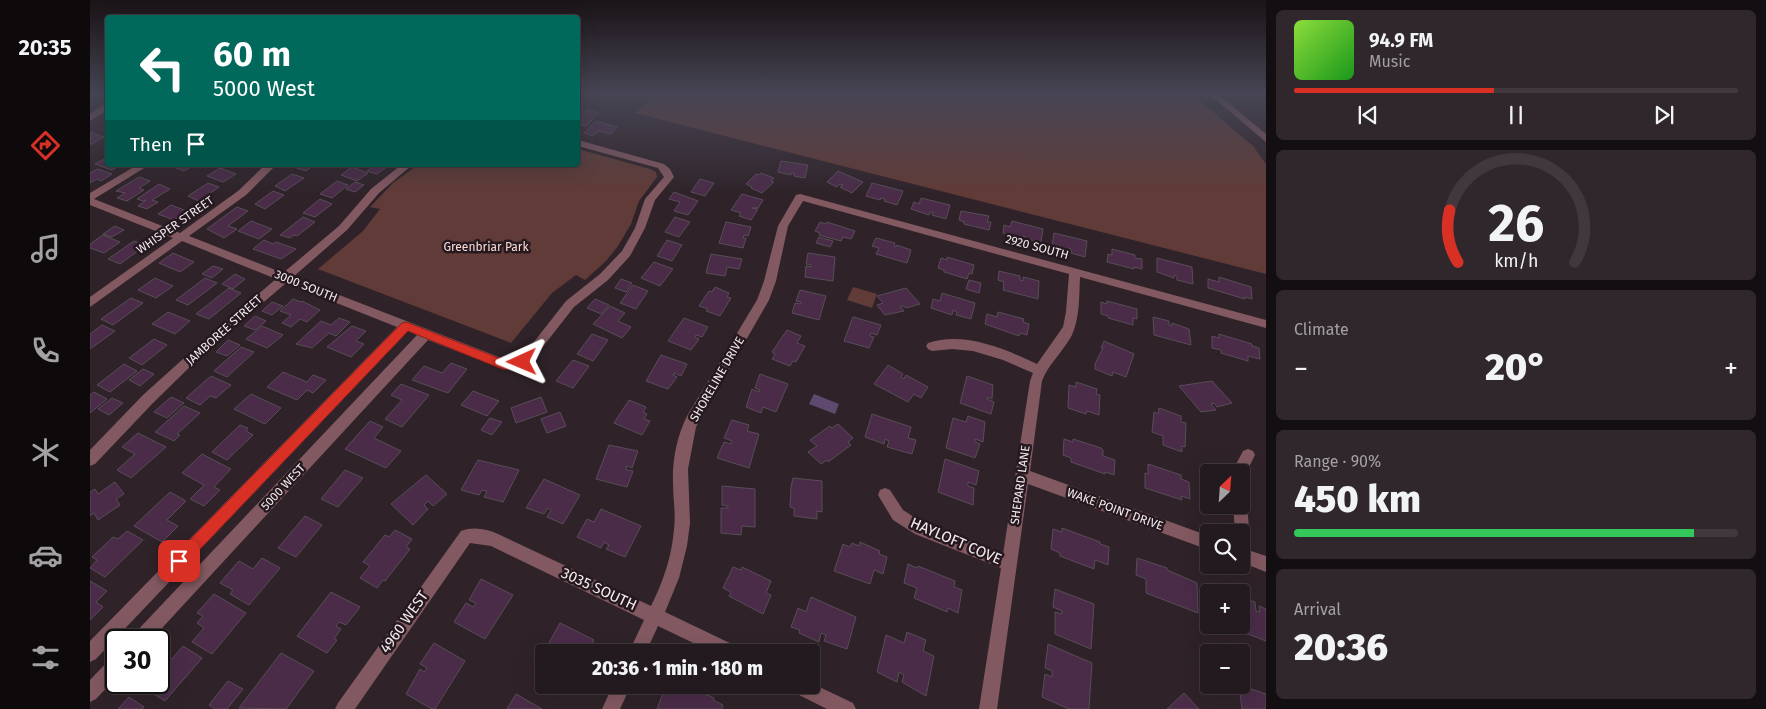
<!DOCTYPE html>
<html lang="en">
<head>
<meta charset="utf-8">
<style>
  :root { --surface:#231a1f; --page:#2f272c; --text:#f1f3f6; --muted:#a3a1a4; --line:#40383d; --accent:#d93025 }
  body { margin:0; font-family:"Fira Sans",sans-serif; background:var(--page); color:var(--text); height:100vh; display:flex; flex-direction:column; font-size:19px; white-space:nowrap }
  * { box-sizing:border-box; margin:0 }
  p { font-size:16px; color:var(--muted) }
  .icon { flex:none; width:28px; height:28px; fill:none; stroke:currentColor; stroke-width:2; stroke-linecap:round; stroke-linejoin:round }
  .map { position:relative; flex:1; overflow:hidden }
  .details { display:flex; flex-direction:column; gap:10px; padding:10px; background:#130e11; width:500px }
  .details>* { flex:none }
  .guide { position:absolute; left:15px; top:15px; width:475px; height:152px; border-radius:5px; box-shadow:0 5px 20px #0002,0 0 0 1px var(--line); background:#00695c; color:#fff; overflow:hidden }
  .needle { width:32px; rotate:25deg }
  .buttons { position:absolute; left:1110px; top:464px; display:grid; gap:10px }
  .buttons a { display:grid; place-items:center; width:50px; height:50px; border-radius:5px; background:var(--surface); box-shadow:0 5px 20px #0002,0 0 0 1px var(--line); font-size:25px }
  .speed { position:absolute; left:15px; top:629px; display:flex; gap:10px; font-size:25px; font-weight:700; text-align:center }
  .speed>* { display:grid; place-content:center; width:65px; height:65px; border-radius:50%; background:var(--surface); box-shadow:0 5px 20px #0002,0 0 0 1px var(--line); line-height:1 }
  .speed .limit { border:2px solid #111; border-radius:8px; background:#fff; color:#111 }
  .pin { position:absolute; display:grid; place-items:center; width:42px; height:42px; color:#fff; margin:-21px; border-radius:10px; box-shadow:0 2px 8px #0006 }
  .me { position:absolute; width:55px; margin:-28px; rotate:269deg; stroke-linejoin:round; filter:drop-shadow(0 0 4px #0008) }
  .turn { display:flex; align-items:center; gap:18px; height:105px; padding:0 25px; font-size:22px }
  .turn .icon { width:65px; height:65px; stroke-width:2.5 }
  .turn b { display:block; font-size:35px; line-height:42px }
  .then { display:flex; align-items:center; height:48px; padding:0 25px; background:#0003; gap:10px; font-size:19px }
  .big { font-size:38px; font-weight:800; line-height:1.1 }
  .details .card { flex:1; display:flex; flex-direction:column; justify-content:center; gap:8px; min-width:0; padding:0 18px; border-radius:8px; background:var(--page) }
  .details .dial { align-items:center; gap:0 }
  .dial svg { height:130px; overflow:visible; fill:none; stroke:var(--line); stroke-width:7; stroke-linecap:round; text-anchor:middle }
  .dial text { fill:var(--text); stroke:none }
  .song { display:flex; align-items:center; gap:15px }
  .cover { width:60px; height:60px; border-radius:8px; background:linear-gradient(135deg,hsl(90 70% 55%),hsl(120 70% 35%)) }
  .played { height:5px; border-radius:2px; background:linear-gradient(90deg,var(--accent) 45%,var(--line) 45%) }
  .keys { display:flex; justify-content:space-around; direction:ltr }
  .heat { display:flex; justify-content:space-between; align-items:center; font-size:28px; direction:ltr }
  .charge { height:8px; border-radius:4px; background:linear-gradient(90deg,#34c759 90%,var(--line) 0) }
  .trip { position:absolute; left:445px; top:644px; width:285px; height:50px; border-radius:5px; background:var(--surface); box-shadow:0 5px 20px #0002,0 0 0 1px var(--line); font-weight:800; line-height:50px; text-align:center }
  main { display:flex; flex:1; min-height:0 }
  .tabs { display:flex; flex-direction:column; width:90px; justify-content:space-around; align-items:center; background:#0e0a0c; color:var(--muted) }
  .tabs .icon { width:35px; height:35px }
  .tabs .active { color:var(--accent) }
  .tabs b { font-size:22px; color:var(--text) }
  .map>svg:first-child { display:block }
  .green { fill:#613b37 }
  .water { fill:#5d4a6e }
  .building { fill:#4a2c49; stroke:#584d57 }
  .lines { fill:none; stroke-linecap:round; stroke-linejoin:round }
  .minor { fill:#835961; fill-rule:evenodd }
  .route { fill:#d93025; stroke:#8d1f18 }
  .labels { text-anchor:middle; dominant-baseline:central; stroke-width:5; stroke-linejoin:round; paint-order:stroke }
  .street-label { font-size:12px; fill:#f4ebef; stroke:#25191f }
  .park-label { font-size:12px; fill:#fcdbd7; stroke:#25191f }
  .near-street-label { font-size:15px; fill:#f4ebef; stroke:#25191f }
</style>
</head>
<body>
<main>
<nav class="tabs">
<b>20:35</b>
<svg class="icon active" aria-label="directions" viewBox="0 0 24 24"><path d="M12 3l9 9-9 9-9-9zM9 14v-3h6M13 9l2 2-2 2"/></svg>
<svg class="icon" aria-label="music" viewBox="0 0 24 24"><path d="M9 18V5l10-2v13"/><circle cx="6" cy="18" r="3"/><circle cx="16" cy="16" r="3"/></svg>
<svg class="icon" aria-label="phone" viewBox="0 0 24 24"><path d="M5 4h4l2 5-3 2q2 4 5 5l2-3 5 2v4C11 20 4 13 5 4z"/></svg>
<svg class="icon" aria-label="climate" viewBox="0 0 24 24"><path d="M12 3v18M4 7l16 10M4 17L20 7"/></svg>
<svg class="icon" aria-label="car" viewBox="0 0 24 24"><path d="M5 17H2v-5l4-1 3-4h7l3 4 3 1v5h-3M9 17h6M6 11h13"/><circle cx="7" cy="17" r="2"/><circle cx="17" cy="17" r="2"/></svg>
<svg class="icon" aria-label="filters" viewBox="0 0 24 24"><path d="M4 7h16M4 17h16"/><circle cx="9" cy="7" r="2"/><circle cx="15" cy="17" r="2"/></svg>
</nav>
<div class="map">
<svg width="1176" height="709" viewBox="0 0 1176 709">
  <rect width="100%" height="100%" fill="#2f2329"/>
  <path class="green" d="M567,94H1102L1163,146L1176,164V274L545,113Z
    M488,149L560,169L566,172L567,177L549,201L541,224L528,246L516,261L495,280L486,275L462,293L421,343L228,269L273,231L290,209L280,207L303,183L328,165H488Z
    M763,287L787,294L782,308L757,300Z"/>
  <path class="water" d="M724,394L749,404L745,414L719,404Z"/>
  <path class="building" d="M498,110L509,113L496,126L488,124V120Z
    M506,121L527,127L521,134L508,131L503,136L494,133Z
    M1,132L3,133L14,137L0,145Z
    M18,157V165H31L22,170L5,164Z
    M691,161L718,165L715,178L704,176V173H701V175L688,172Z
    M79,165H104L94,171Z
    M207,165H224L216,171L204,167Z
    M285,165L295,168L287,174L277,171Z
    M262,167L278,173L267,181L251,175Z
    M130,168L146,174L133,182L117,176Z
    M8,169L22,174L11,181L7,179L0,183V173Z
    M748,171L773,182L762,193L750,187L753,185L750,184L747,187L737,182Z
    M671,173L684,178L681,181L684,182L672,193L661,188L662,187L656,184L666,174L668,175Z
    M202,174L214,178L195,191L185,186Z
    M49,177L60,181L49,188L54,190L37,201L27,198L35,193L26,191Z
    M610,179L624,183L615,196L601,192Z
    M247,181L258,185L242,198L230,194Z
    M265,182L274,185L265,192L256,189Z
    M118,183L129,187L109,201L98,196Z
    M782,183L813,191L807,205L794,201L795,199L791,198L790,200L776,196Z
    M69,184L80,189L62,200L68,202L57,209L48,206L56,200L53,201L47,199Z
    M183,191L194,195L175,209L165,204Z
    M584,192L608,201L598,215L584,211L590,202L579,199Z
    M652,194L673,200L668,208H662L668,209L661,220L649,216L651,213L641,210Z
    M831,198L860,205L856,219L842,215L843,212H840L839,215L821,209L824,202L829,204Z
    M230,199L242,204L225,217L213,213Z
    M81,205L99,212L84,220L68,214Z
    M147,207L158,211L138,226L147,229L134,238L117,229Z
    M871,211L899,216L897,222H901L899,230L874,224V222L869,220Z
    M213,217L225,222L207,236L204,235L200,238L190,235Z
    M585,217L600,222L589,237L575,232Z
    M161,221L182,229L169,239L148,231Z
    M922,221L953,229L951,242L936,239V237L933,236L932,239L913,233L914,225L920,227Z
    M636,222L661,227L658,236L654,235L653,238H656L653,248L629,243Z
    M730,222L736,224L737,222L765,231L761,239L753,237L751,241L729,235L730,233L725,231Z
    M25,226L34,230L22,237L13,234Z
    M964,233L997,241L995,257L981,253V249L978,248L977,251L962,246Z
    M13,235L30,242L14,253L0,248V244Z
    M729,237L743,241L740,247L726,243Z
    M786,238L805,243L804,246L806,247L807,245L821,250L817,263L786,254L789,248L782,246Z
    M174,240L183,244L186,242L206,249L191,259L163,249Z
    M577,240L592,245L582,261L567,256Z
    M44,241L56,245L30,264L18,259Z
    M1022,249L1045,255V258L1052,259V269L1044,267V269L1017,262L1018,254L1022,255Z
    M83,253L104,262L90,272L69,263Z
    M718,253L745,257L743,281L715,277L716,266L721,267V265L716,264Z
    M621,254L652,259L649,269L637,267L635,276L616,273Z
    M857,257L884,265L882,274L879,273L877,279L854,272V270L848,268L851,258L857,260Z
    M1067,258L1102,267L1103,284L1087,280V276L1084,275V278L1067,272Z
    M564,262L583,269L570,286L551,278Z
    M123,266L133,269L122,278L112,274Z
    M909,271L930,276V280L933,281V277L949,281L948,299L913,290L914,282L908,280Z
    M145,274L155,279L143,289L132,284Z
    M1129,277L1161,287L1162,299L1155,297V299L1118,288V279L1129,282Z
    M65,278L83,286L66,298L48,290Z
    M115,278L127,283L98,305L86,300Z
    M531,279L542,283L536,292L525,288Z
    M879,280L891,283L889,293L876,289Z
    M543,285L558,291L546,309L530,303Z
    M625,287L639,293L637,297L641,298L630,316L616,311L618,309L609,306L619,291L622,292Z
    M139,288L151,293L119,319L106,314Z
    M816,288L830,304L816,308L814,306H810L814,311L795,315L787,305L793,303L787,296Z
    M710,290L736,296L729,320L702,313L705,303L711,304V302L706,301Z
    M852,293L885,303L881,319L866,315L867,312L863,310L862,315L841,308L843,299L850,301Z
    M41,298L53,303L23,325L11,319Z
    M203,299L211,302L212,301L230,310L217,322L210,319L201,327L192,323L201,315L190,311Z
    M505,299L519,305L511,314L497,308Z
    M1017,301L1047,309V319L1043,318V325L1018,318V316L1011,314V302L1017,304Z
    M182,302L193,306L182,315L172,311Z
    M520,306L535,313L528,321L541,327L532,338L503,324Z
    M78,312L100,321L85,334L62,324Z
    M908,312L934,319L933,322L939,324L937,335L930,333L929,336L895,324L897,314L907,317Z
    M165,316L176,321L165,330L154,326Z
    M763,317L791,325L787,335L781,333L780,336L784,337L779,348L754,341Z
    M1063,317L1079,321V325L1082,326V323L1099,329L1101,345L1064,335Z
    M249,318L260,322L246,336L239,333L222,348L206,344L231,321L241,325Z
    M594,318L618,327L612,337L606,335L605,337L609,339L601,350L578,341Z
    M12,325L25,331L0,349V334Z
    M172,326L193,335L177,348L156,339Z
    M262,326L276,331L266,341L274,344L261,357L237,347Z
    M697,330L711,336L707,343L715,346L706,362L703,361L700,366L682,359L685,354L682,352Z
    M502,334L518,340L503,361L487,354Z
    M1129,334L1162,344V346L1169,348L1170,359L1158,356V361L1131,353V350L1122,348V336L1129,338Z
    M64,339L77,345L52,365L39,358Z
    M138,340L150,345L137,356L126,352Z
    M1014,341L1044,354L1036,377L1023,372L1022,376L1005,369V364L1013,348H1011Z
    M151,347L164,352L137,377L124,371Z
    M571,355L597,364L591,376L584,373L583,375L587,377L578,389L556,381Z
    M483,360L499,366L483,388L466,381Z
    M361,363L377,369L358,393L322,380L334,366L352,373Z
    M34,364L47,371L20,392L7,385Z
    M798,365L813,374L811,377L814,379L816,375L838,387L831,398L824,394L818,402L784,384Z
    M53,369L64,374L50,386L39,380Z
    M193,372L217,382L223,375L236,380L223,393L217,390L207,400L177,387Z
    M670,374L698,384L686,412L673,407L671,413L656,407L662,389L669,392L670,390L665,388Z
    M121,376L141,385L126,398L120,396L110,405L96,398Z
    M877,376L903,385L902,399L897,397V399L904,402L901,414L870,403Z
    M1122,381L1142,403L1127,407L1124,403L1121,404L1126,410L1111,412L1089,386Z
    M986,382L1007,389L1006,394L1010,395L1009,415L997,411L996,414L978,408L979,385L986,387Z
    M311,384L339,395L312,427L295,419L312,400L301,395Z
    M383,391L409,401L397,416L371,405Z
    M4,392L17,399L0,413V395Z
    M161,394L191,408L175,424L144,409Z
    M81,397L94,403L77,418L64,412Z
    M451,397L457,412L426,423L421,408Z
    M22,398L33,403L19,415L8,409Z
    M539,400L556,407L553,412L557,414L554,419L560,421L552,435L524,423Z
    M94,406L110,413L87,434L90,435L84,441L65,432Z
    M1069,408L1091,416V422L1096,423L1095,447L1092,446V452L1073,445V436L1062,432L1064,412L1068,414Z
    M470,412L476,426L457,433L451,419Z
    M782,414L821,427L818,438L826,440L822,454L797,447L799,441L795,439L794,444L775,437Z
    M878,416L895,422L893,442L885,439V442L890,444L885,458L856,448L863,418L876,422Z
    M400,418L412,422L402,435L391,430Z
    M642,420L659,425L657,431L669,434L659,468L627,458L634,442L641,444L642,441L634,438Z
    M280,421L293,427L284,438L311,451L296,468L255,449Z
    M748,424L763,438L758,442L761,445L738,462L737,460L731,464L718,452L727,446L720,440L740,426L742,428Z
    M150,425L158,428L156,431L163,435L137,460L122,452Z
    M48,433L76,447L41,478L27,470L45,454L32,447Z
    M974,439L983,442V439L1011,448L1013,450V456L1025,460L1024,475L1015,472V474L981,462V458L973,455Z
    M519,445L548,451L542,468L537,466L536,470L543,471L537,487L506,479Z
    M112,454L141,469L124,487L130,490L114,506L100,499L114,485L92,473Z
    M855,459L889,471L886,485L878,482V486L884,488L883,505L848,492Z
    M388,460L429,470L413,502L394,497L397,491L392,490L389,495L371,490Z
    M1058,464L1091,475V479L1099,482L1100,499L1091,496L1092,500L1055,488V473L1058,474Z
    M255,470L273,478L248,507L231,499Z
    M336,475L357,494L343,506L338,501L334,505L338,509L323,525L301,504Z
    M703,478L732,481V512L727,511V519L704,516V508L700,507L701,487Z
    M454,479L490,495L473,524L457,517L461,510L458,508L454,514L436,508Z
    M25,482L34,494L26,499L30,505L8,520L4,513L0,516V492L5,489L8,494Z
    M632,486L665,489V527L652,526L651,535L631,533V508H638V506L632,505Z
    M80,492L96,501L77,520L88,526L72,542L44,526Z
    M511,509L551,526L535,557L516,549L519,545L514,542L511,548L487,537L497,519L504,522Z
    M215,516L232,525L206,557L188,548Z
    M972,528L1010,542V544L1019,547L1018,565L1005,560L1004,569L970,556V553L961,549L963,529L972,532Z
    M305,530L322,539L316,547L320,549L295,581L293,580L287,588L270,578L280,566L273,562L295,535L299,537Z
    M37,531L53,540L15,577L0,568L7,560L2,557L23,537L28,539Z
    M770,542L790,551L789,554L797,557L793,574L784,570L780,584L744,571L753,544L760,547L762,543L769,546Z
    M172,558L190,568L159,605L140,594L143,590L130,583L149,561L163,569Z
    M1047,558L1077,568V570L1107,583L1108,613L1056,593V579L1046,575Z
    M818,564L827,568L828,566L865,581L864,587L872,590L868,613L858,608L857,612L824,598L827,588L814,583Z
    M643,567L651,570L652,567L681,581L676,593L681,595L673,614L639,596L641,592L633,588Z
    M391,579L423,595L395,639L364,622L376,603L383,607L386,603L379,600Z
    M0,581L17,591L6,602L13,607L0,620Z
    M965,589L1004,604L1001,649L965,634V612L971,614L972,611L963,607Z
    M241,592L270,607L256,625L249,622L246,626L251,629L244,639L247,640L237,653L207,636Z
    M124,594L156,613L122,654L102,642L114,628L107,623L113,616L107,613Z
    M721,597L766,617L757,649L734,641L736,635L731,633L729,642L709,633L710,630L701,627L708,608L716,612Z
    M1151,597L1165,602L1166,611L1170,612L1169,606L1176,609V641L1145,629L1144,625H1151Z
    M470,623L504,640L498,652H454Z
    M817,632L836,640L833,651L844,656L836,696L812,682L814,675L809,672L807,682L787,672L796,635L814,643Z
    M344,643L375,661L345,709H342L316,694L330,669L334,672L337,668L330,664Z
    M958,644L1002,663L999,709H979L952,697L955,674L962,677V671L955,668Z
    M93,646L112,658L75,701L56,689L59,686L54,682H69V651L82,659Z
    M191,653L224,671L196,709L149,708Z
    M454,653V674L445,669Z
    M138,681L153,689L137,709H125L119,705Z
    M576,685L586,687L587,685H595L624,698L623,700L633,705L632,709H567Z
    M1149,685L1176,694V709H1152Z
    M1094,693L1109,709H1077Z
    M426,694L452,709H417Z
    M39,697L54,707L52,709H28Z"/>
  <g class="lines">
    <path class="minor" d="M1119,94H1128L1176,134V142Z
      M15,104H18V110L0,121V114Z
      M488,140L574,164L580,169L584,177L565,200L555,228L540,256L518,280L484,307L444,358L438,364L424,369H413L338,340L61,640H42L44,634L327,335L318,331L6,659L0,662V641L307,327L196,283L111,356L63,403L5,464L0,466V450L53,395L103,350L186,279L92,241L0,307V297L83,238L0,205V193L47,165H59L4,199L90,233L148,191L175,165H186L156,195L99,236L193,273L249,226L281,189L311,165H322L289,193L257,230L203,277L414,359H424L436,352L476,301L510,274L532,251L545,228L555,199L574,177L568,168L488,146Z
      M710,194L1176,320V328L990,277C989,296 990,317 982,335C973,352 959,363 952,381L940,471L1119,536V550L938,484L907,709H889L911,568L825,534L803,520L788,495L790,490L795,488L800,490L813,510L835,524L913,554L940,381L943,373L913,360L883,351L862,349L842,351L838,349L836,346L838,343C874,331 915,349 947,364L973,327L976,312L979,274L713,201L698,226L686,281L679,300L606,427L598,469L600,523L597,546L589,578L575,612L646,646L648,652H622L568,626L556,652H539L554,620L401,546L380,543L265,709H245L248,703L371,531C383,526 397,529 408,534L561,606C573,582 582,556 584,529C586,514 583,498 583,483C582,461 587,436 597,416L667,300L674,281L688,226L706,195Z
      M1158,449L1163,451L1165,455L1154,477L1151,478V472H1142L1153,451Z
      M1151,499L1155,500L1157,505L1161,551L1176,556V572L1151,562V532H1145L1143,505H1151Z
      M26,656V678L6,699L0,702V680L20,659Z
      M721,683L763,703L766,709H737L701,691L698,685H721Z
      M523,685H541L530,709H512Z"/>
  </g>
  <linearGradient id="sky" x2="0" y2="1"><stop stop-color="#1a1317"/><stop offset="0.48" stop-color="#474554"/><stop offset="1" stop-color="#474554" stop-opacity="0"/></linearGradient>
  <rect width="1176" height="194" fill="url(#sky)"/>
  <path class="route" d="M316,322L414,360L420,361L432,357L438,362C433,369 420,370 412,369L318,331L94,566L89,568L84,566L82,561L84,556L312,323Z"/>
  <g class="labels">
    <g class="street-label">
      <text transform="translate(85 225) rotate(-35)">WHISPER STREET</text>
      <text transform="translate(947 247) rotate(15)">2920 SOUTH</text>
      <text transform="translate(216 286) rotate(22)">3000 SOUTH</text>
      <text transform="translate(134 330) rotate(-42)">JAMBOREE STREET</text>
      <text transform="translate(627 379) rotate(-60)">SHORELINE DRIVE</text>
      <text transform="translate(930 485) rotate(-82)">SHEPARD LANE</text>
      <text transform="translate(193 487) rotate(-47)">5000 WEST</text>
      <text transform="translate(1025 509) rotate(20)">WAKE POINT DRIVE</text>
    </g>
    <g class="park-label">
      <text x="396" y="247">Greenbriar Park</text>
    </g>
    <g class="near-street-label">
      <text transform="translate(866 541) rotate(23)">HAYLOFT COVE</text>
      <text transform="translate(509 589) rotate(25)">3035 SOUTH</text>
      <text transform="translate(314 622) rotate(-55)">4960 WEST</text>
    </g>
  </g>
</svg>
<div class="buttons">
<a><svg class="needle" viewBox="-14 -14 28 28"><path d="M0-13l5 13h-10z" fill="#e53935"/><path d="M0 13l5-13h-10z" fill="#a3a1a4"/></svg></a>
<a><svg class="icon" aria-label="search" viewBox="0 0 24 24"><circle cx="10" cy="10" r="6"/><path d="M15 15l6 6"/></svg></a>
<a>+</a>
<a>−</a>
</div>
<div class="speed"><div class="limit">30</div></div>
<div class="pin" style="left:89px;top:561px;background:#d93025"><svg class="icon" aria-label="arrive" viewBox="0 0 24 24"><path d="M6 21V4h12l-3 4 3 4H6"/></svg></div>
<svg class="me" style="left:432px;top:362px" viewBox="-20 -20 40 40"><path d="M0-17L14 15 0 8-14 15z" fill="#d93025" stroke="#fff" stroke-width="4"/></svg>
<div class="trip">20:36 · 1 min · 180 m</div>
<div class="guide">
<div class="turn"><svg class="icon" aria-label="left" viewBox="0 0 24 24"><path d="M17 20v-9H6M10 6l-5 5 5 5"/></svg><div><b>60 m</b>5000 West</div></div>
<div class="then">Then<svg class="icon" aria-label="arrive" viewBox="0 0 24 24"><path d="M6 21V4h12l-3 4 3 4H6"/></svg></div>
</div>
</div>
<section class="details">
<div class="card">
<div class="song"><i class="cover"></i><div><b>94.9 FM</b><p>Music</p></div></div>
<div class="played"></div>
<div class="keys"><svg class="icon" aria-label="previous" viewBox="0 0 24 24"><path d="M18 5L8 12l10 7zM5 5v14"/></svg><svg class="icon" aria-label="pause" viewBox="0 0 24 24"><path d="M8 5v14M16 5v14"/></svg><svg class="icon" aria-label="next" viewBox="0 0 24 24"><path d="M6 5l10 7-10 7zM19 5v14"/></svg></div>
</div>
<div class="card dial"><svg viewBox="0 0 100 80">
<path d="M14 69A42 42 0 1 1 86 69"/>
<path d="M14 69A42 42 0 0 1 9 37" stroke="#d93025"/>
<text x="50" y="56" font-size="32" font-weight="700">26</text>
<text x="50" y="72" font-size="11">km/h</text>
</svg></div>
<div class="card"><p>Climate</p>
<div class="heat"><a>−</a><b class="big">20°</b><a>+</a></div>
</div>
<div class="card"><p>Range · 90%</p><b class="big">450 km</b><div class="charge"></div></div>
<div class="card"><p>Arrival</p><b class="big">20:36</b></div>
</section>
</main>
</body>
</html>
